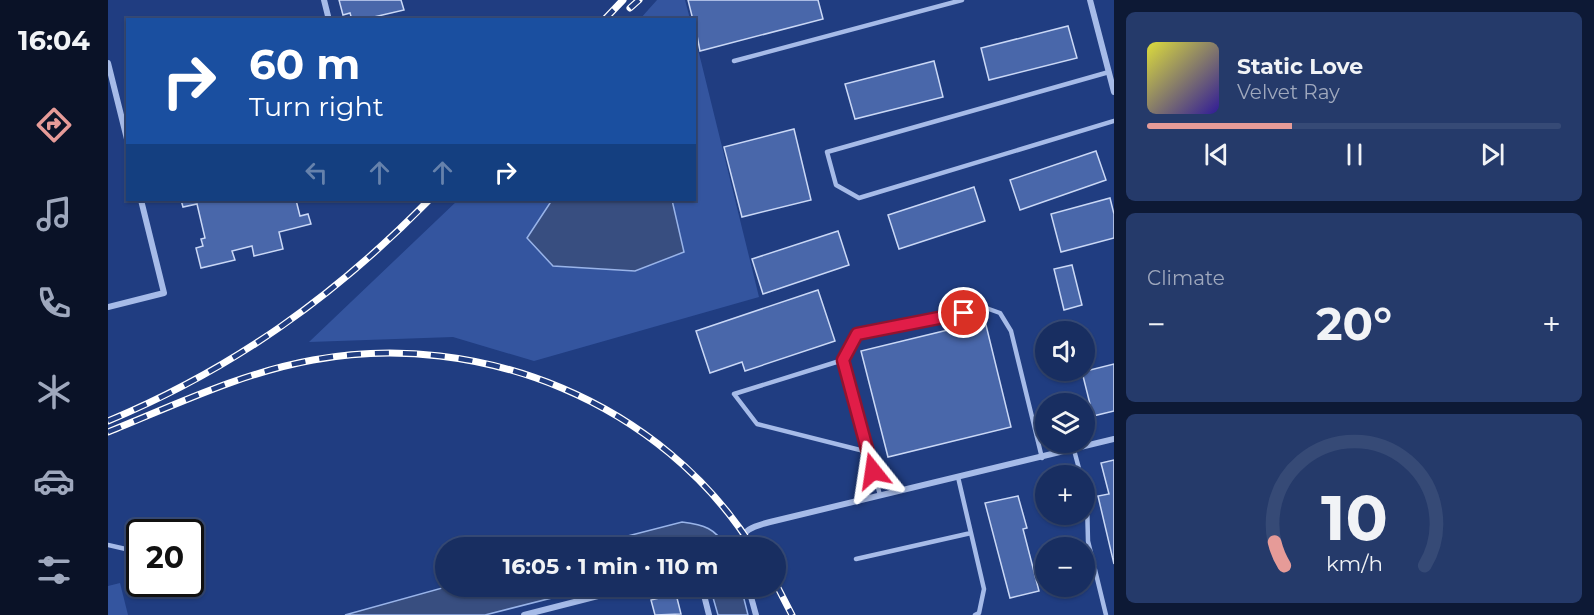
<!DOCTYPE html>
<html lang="en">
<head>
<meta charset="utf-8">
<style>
  :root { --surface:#182e61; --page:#253a6a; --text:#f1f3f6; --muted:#9fa8bd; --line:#364a76; --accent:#e69b98 }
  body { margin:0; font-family:Montserrat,sans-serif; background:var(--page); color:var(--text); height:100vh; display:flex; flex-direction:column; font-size:22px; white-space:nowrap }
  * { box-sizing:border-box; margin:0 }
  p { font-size:20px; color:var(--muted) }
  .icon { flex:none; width:33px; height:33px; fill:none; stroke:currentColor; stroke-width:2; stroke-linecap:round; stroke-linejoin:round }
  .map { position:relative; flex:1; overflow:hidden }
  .sheet { display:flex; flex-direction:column; gap:12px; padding:12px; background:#0d1935; width:480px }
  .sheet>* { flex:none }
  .banner { position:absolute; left:18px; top:18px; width:570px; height:183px; border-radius:0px; box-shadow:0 2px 4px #0004,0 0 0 2px var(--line); background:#1a4fa0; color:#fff; overflow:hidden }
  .buttons { position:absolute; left:927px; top:321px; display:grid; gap:12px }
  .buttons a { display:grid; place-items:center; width:60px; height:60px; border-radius:50%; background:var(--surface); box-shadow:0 2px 4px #0004,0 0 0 2px var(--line); font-size:30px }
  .speed { position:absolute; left:18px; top:519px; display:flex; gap:12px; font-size:30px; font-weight:700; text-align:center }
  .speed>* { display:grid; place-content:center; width:78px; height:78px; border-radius:50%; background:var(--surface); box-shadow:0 2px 4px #0004,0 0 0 2px var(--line); line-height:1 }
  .speed .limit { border:3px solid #111; border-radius:9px; background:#fff; color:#111 }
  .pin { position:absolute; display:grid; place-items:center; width:51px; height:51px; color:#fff; margin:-26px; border:3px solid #fff; border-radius:50%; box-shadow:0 2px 6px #0007 }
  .me { position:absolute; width:66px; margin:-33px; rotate:345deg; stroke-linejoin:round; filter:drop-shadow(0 0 4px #0008) }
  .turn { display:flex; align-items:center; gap:21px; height:126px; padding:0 24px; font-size:27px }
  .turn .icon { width:78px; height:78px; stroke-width:2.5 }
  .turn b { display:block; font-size:42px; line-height:51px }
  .lanes { display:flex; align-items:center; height:57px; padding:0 24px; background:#0003; justify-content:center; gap:30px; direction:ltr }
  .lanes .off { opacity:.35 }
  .big { font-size:45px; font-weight:700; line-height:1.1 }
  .sheet .widget { flex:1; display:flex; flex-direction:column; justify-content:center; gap:9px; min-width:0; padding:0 21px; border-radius:9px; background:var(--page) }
  .sheet .dial { align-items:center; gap:0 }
  .dial svg { height:156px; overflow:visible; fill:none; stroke:var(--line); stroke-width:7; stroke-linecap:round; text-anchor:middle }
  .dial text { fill:var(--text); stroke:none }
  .song { display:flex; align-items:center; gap:18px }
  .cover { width:72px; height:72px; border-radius:9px; background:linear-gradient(135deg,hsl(60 70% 55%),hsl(250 70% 35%)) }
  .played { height:6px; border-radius:3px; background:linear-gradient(90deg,var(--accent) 35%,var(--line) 35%) }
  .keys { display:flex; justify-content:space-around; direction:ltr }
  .heat { display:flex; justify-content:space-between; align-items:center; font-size:33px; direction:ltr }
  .trip { position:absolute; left:327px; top:537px; width:351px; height:60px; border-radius:30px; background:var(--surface); box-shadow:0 2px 4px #0004,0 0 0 2px var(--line); font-weight:700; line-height:60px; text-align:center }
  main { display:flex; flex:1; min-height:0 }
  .menu { display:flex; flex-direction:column; width:108px; justify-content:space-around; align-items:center; background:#0a1227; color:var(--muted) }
  .menu .icon { width:42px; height:42px }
  .menu .selected { color:var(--accent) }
  .menu b { font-size:27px; color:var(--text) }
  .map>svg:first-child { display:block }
  .green { fill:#34559f }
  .water { fill:#384e80; stroke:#99b4e9; stroke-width:1.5 }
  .building { fill:#4967aa; stroke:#cad8f6; stroke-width:1.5 }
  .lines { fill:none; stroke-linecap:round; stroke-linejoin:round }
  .service { stroke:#a6bbe8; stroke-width:4.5 }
  .minor { stroke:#a6bbe8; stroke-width:6 }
  .rail-casing { stroke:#fff; stroke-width:7 }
  .rail { stroke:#203d81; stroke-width:4.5; stroke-dasharray:14; stroke-linecap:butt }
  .route-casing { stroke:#92132f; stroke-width:15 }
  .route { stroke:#e11d48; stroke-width:10 }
</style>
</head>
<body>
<main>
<nav class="menu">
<b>16:04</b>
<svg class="icon selected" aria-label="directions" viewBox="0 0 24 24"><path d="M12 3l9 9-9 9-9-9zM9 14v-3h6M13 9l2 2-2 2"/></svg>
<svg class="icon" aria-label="music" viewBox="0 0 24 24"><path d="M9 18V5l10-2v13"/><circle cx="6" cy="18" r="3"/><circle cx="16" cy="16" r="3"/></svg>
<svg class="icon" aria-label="phone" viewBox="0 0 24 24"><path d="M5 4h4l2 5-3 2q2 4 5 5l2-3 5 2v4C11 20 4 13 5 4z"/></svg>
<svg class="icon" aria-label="climate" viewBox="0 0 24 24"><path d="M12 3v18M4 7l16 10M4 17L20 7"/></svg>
<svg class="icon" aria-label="car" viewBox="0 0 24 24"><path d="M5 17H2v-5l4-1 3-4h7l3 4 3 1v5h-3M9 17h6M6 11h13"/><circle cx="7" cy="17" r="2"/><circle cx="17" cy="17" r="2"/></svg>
<svg class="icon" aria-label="filters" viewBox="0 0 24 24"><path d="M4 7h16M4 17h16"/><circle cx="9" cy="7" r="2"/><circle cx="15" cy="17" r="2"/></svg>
</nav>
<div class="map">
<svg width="1006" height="615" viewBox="0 0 1006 615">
  <rect width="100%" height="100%" fill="#203d81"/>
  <path class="green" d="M549,0H577L582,19H532Z
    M587,37L651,297L426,361L345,337L201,342L350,200H586Z
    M12,583L20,615H0V586Z"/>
  <path class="water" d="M444,200H564L576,252L527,271L445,266L419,238Z
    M574,522C597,525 606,528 619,547H477Z
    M338,587V586L487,587L377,615H237Z
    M602,587H633L640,615H610Z"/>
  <path class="building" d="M231,0H293L296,10L253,20H244L242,13L235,15Z
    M580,0H710L715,19L592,51L586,20H585Z
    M960,26L969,58L881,80L873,48Z
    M826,61L835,97L747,119L737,84Z
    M686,129L703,200L634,217L616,147Z
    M988,151L998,180L912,210L902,180Z
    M866,187L877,221L791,249L780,215Z
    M1002,198L1006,214V238L953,252L943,214Z
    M73,200H188L192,216L200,214L203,224L171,232L175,249L146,256L144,246L124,251L127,260L93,268L88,248L95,246L93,239L97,238L89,204L75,207Z
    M730,231L741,265L655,294L644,259Z
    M964,265L974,305L956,310L946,269Z
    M710,290L727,341L637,371L634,362L602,373L588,331Z
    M877,321L903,427L780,457L753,351Z
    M1006,364V411L985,416L974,372Z
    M1006,460V564L990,496L1001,494L993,463Z
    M910,496L919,528L915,529L931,591L902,598L877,503Z
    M568,594L573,614L547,615L543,600Z"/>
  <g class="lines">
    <path class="service" d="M626,61L854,0
      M1001,72L719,152L728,185L751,198L1006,121
      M735,360L626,394L649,424L760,452
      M966,450L973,476
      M850,477L876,589L871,613L867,615
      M976,491L979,501L980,541L998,615
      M772,495L735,360L749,334L878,308L892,313L903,331L934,458
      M0,545L22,550L32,556
      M748,559L863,533
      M52,584L59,594"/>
    <path class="minor" d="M216,0L221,20
      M982,0L1006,92
      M0,63L20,143
      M0,307L56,293L33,200
      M630,548C632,530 646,526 662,522L1006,439
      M591,586L596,595L601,615
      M640,586L648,615
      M416,615L529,586"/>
    <defs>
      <path id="rail" d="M522,8L531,0
        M496,20L515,0
        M0,421C125,369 227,296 321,200
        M0,432C67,405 133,373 205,360C373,329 554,403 645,548
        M668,584L684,615"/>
    </defs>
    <use href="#rail" class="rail-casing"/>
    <use href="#rail" class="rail"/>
  </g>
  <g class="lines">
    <defs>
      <path id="route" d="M765,471L735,360L749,334L856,313"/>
    </defs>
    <use href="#route" class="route-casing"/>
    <use href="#route" class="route"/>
  </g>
</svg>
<div class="buttons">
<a><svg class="icon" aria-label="sound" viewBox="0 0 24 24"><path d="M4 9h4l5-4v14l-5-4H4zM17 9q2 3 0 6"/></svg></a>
<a><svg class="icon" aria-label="layers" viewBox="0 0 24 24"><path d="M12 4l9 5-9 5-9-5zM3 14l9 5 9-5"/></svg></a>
<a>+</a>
<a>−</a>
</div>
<div class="speed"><div class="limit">20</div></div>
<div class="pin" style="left:856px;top:313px;background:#d93025"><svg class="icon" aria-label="arrive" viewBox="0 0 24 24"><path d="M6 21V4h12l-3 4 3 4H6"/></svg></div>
<svg class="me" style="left:765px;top:471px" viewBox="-20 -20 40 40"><path d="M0-17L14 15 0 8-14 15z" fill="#e11d48" stroke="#fff" stroke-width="4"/></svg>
<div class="trip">16:05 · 1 min · 110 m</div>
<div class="banner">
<div class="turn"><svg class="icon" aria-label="right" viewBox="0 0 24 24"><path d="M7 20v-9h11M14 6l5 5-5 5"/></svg><div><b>60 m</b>Turn right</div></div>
<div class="lanes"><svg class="icon off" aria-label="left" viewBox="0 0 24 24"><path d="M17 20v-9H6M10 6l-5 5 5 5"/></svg><svg class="icon off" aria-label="ahead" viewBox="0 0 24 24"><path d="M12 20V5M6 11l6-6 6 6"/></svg><svg class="icon off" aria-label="ahead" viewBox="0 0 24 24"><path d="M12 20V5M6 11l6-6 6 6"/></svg><svg class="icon" aria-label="right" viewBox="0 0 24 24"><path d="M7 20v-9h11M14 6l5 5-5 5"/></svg></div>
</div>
</div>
<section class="sheet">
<div class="widget">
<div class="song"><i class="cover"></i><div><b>Static Love</b><p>Velvet Ray</p></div></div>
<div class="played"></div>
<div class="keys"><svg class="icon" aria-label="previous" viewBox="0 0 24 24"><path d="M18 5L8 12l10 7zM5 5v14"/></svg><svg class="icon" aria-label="pause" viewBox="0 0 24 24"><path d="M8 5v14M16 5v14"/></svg><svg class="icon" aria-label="next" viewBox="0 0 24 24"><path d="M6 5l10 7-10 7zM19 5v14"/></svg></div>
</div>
<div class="widget"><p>Climate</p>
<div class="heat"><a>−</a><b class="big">20°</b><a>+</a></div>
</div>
<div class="widget dial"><svg viewBox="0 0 100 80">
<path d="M14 69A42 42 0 1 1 86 69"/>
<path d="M14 69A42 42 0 0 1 9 57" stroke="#e69b98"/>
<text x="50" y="56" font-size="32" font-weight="700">10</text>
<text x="50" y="72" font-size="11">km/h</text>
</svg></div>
</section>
</main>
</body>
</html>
